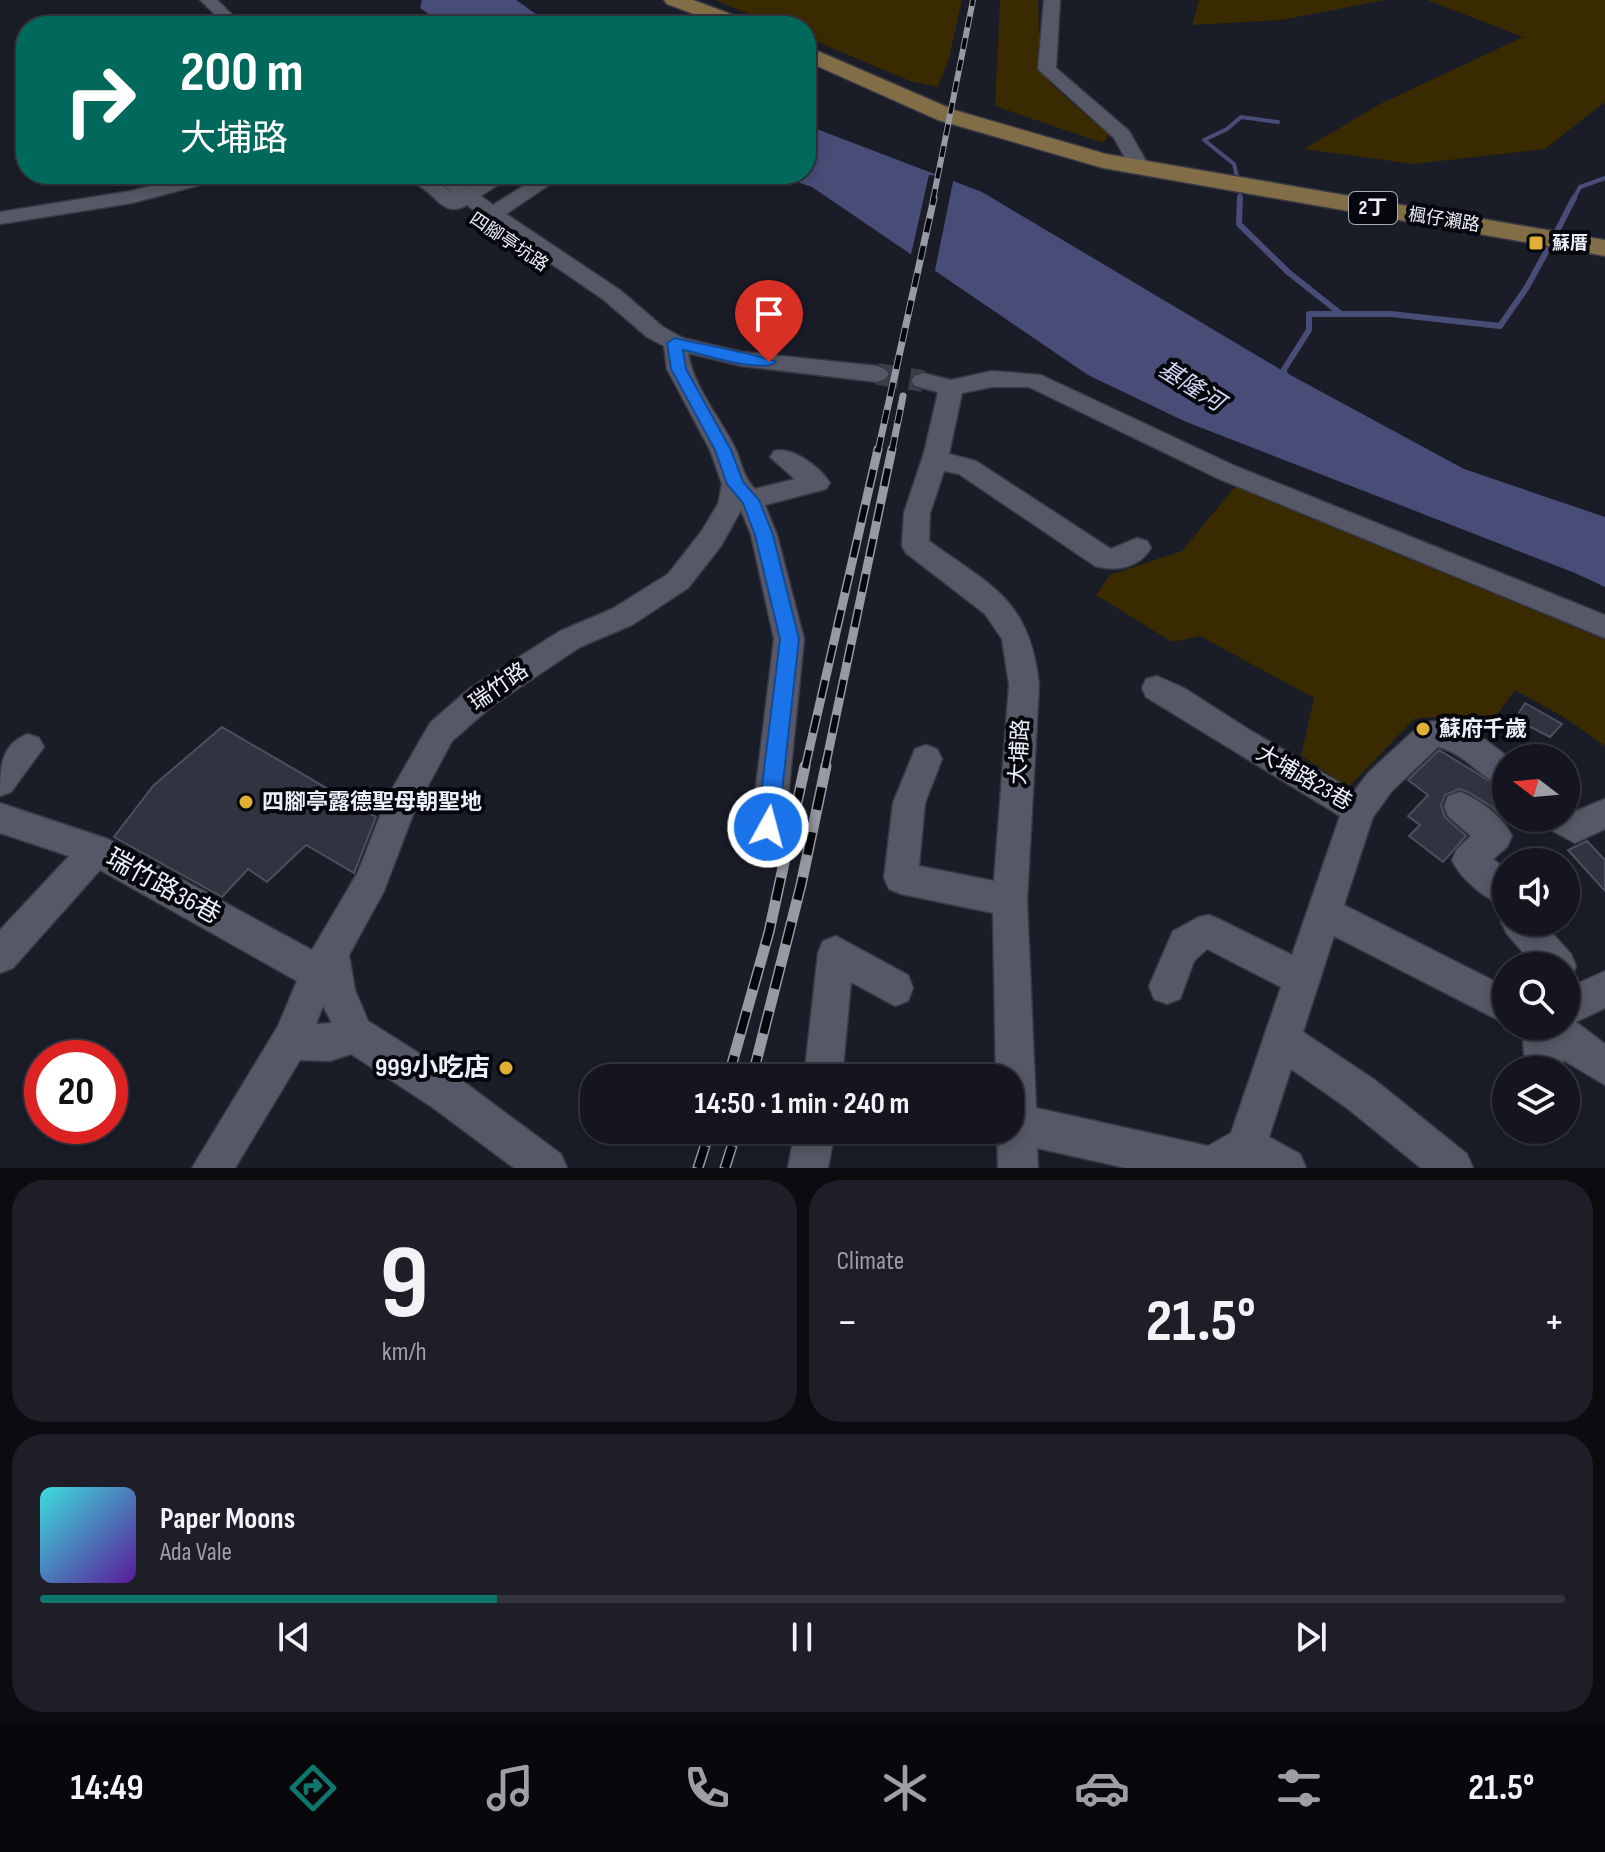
<!DOCTYPE html>
<html lang="en">
<head>
<meta charset="utf-8">
<style>
  :root { --surface:#14151e; --page:#1d1e27; --text:#f1f3f6; --muted:#9d9fa4; --line:#33343c; --accent:#0f766e }
  body { margin:0; font-family:"Sofia Sans Condensed","Noto Sans TC",sans-serif; background:var(--page); color:var(--text); height:100vh; display:flex; flex-direction:column; font-size:30px; white-space:nowrap }
  * { box-sizing:border-box; margin:0 }
  p { font-size:26px; color:var(--muted) }
  .icon { flex:none; width:44px; height:44px; fill:none; stroke:currentColor; stroke-width:2; stroke-linecap:round; stroke-linejoin:round }
  .map { position:relative; height:1168px; overflow:hidden }
  .panel { display:flex; flex-direction:column; gap:12px; padding:12px; background:#0b0c10; flex:1 }
  .panel>* { flex:none }
  .hud { position:absolute; left:16px; top:16px; width:800px; height:168px; border-radius:32px; box-shadow:0 4px 12px #0003,0 0 0 2px var(--line); background:#00695c; color:#fff; overflow:hidden }
  .needle { width:52px; rotate:286deg }
  .fabs { position:absolute; left:1492px; top:744px; display:grid; gap:16px }
  .fabs a { display:grid; place-items:center; width:88px; height:88px; border-radius:50%; background:var(--surface); box-shadow:0 4px 12px #0003,0 0 0 2px var(--line); font-size:40px }
  .speed { position:absolute; left:24px; top:1040px; display:flex; gap:16px; font-size:40px; font-weight:700; text-align:center }
  .speed>* { display:grid; place-content:center; width:104px; height:104px; border-radius:50%; background:var(--surface); box-shadow:0 4px 12px #0003,0 0 0 2px var(--line); line-height:1 }
  .speed .limit { border:12px solid #d22; background:#fff; color:#111 }
  .pin { position:absolute; display:grid; place-items:center; width:68px; height:68px; color:#fff; margin:-82px -34px; border-radius:50% 50% 50% 0; rotate:-45deg; box-shadow:0 0 8px #0007 }
  .pin .icon { rotate:45deg }
  .me { position:absolute; width:88px; margin:-44px; rotate:7deg; stroke-linejoin:round; filter:drop-shadow(0 0 6px #0008) }
  .turn { display:flex; align-items:center; gap:28px; height:168px; padding:0 32px; font-size:36px }
  .turn .icon { width:104px; height:104px; stroke-width:2.5 }
  .turn b { display:block; font-size:56px; line-height:68px }
  .big { font-size:60px; font-weight:700; line-height:1.1 }
  .panel .card { flex:1; display:flex; flex-direction:column; justify-content:center; gap:12px; min-width:0; padding:0 28px; border-radius:32px; background:var(--page) }
  .panel .dial { align-items:center; gap:0 }
  .dial b { font-size:104px; line-height:1 }
  .song { display:flex; align-items:center; gap:24px }
  .cover { width:96px; height:96px; border-radius:12px; background:linear-gradient(135deg,hsl(180 70% 55%),hsl(270 70% 35%)) }
  .played { height:8px; border-radius:4px; background:linear-gradient(90deg,var(--accent) 30%,var(--line) 30%) }
  .keys { display:flex; justify-content:space-around; direction:ltr }
  .heat { display:flex; justify-content:space-between; align-items:center; font-size:44px; direction:ltr }
  .panel .tiles { flex:1; display:grid; gap:12px; grid-template-columns:1fr 1fr }
  .card:last-child { grid-column:span 2 }
  .trip { position:absolute; left:580px; top:1064px; width:444px; height:80px; border-radius:32px; background:var(--surface); box-shadow:0 4px 12px #0003,0 0 0 2px var(--line); font-weight:700; line-height:80px; text-align:center }
  .dock { display:flex; height:128px; justify-content:space-around; align-items:center; background:#08080c; color:var(--muted) }
  .dock .icon { width:56px; height:56px }
  .dock .current { color:var(--accent) }
  .dock b { font-size:36px; color:var(--text) }
  .map>svg:first-child { display:block }
  .green { fill:#3a2a00 }
  .water { fill:#484d78 }
  .pier { fill:#1a1c28 }
  .lines { fill:none; stroke-linecap:round; stroke-linejoin:round }
  .stream-far1 { stroke:#484d78; stroke-width:4 }
  .stream { stroke:#484d78; stroke-width:6 }
  .building { fill:#313340; stroke:#4c4f5e; stroke-width:2 }
  .minor-tunnel { stroke:#3a3c47; stroke-width:22; stroke-dasharray:22 11; stroke-linecap:butt }
  .minor-casing { stroke:#383944; stroke-width:3 }
  .major-casing { stroke:#383944; stroke-width:3 }
  .minor { fill:#565867; fill-rule:evenodd }
  .major { fill:#816e47; fill-rule:evenodd }
  .rail-far3-casing { stroke:#9799a3; stroke-width:6 }
  .rail-far2-casing { stroke:#9799a3; stroke-width:7 }
  .rail-far1-casing { stroke:#9799a3; stroke-width:9 }
  .rail-casing { stroke:#9799a3; stroke-width:11 }
  .rail-far3 { stroke:#06070c; stroke-width:4; stroke-dasharray:11; stroke-linecap:butt }
  .rail-far2 { stroke:#06070c; stroke-width:5; stroke-dasharray:14; stroke-linecap:butt }
  .rail-far1 { stroke:#06070c; stroke-width:6; stroke-dasharray:18; stroke-linecap:butt }
  .rail { stroke:#06070c; stroke-width:8; stroke-dasharray:23; stroke-linecap:butt }
  .route { fill:#1a73e8; stroke:#114b97; stroke-width:2 }
  .poi-dot { fill:#e0b034; stroke:#06070c; stroke-width:3 }
  .labels { text-anchor:middle; dominant-baseline:central; stroke-width:8; stroke-linejoin:round; paint-order:stroke }
  .far-street-label { font-size:18px; fill:#edeff8; stroke:#06070c }
  .far-poi-label { font-size:18px; font-weight:bold; fill:#edeff8; stroke:#06070c; text-anchor:start }
  .shield { fill:#06070c; stroke:#a8a9b1; stroke-width:2 }
  .shield-label { font-size:20px; font-weight:bold; fill:#edeff8 }
  .street-label { font-size:22px; fill:#edeff8; stroke:#06070c }
  .poi-label { font-size:22px; font-weight:bold; fill:#edeff8; stroke:#06070c; text-anchor:start }
  .water-label { font-size:24px; font-style:italic; fill:#d0d5f2; stroke:#06070c }
  .near-street-label { font-size:26px; fill:#edeff8; stroke:#06070c }
  .near-poi-label { font-size:26px; font-weight:bold; fill:#edeff8; stroke:#06070c; text-anchor:end }
</style>
</head>
<body>
<div class="map">
<svg width="1605" height="1168" viewBox="0 0 1605 1168">
  <rect width="100%" height="100%" fill="#1a1c28"/>
  <path class="green" d="M715,0H962L949,58L938,87L910,81L806,37V26H779Z
    M1000,0H1038L1040,68L1052,85L1109,135L1103,143L995,106Z
    M1199,0H1385L1281,20L1192,25Z
    M1427,0H1605V102L1545,149L1413,164L1304,149L1380,104L1523,37Z
    M1235,487L1605,640V746L1562,716L1515,690L1484,732L1462,715L1414,719L1349,787L1301,756L1314,698L1200,636L1172,642L1096,595L1110,575L1182,551Z"/>
  <path class="water" d="M422,0H516L553,26H446L420,8Z
    M806,125L982,192L1283,371L1464,469L1605,517V587L1575,573L1184,421L1088,375L812,187L772,174H806Z"/>
  <path class="pier" d="M929,175L954,177L934,275L910,259Z"/>
  <g class="lines">
    <path class="stream-far1" d="M1238,181L1234,164L1204,140L1227,129L1241,117L1278,122
      M1240,200V191
      M1573,200L1580,187L1605,178"/>
    <path class="stream" d="M1240,198L1239,224L1288,272L1341,314
      M1556,233L1574,198
      M1287,377L1283,371L1309,330V314H1391L1500,326L1527,287L1551,243"/>
  </g>
  <path class="building" d="M1525,703L1562,724L1550,737L1515,719Z
    M222,727L376,817L354,873L306,845L267,882L248,869L222,897L114,837L153,786Z
    M1439,750L1506,791V821L1492,807L1468,792L1459,789L1445,795L1441,805L1445,817L1466,836L1443,862L1409,836L1420,825L1408,816L1428,795L1408,780Z
    M1587,841L1605,860V891L1568,850Z"/>
  <g class="lines">
    <path class="minor-tunnel" d="M877,374L923,381"/>
    <defs>
      <path id="minor" d="M200,0H217L244,26H227Z
        M1044,0H1060L1056,68L1129,131L1150,168L1147,172H1133L1114,138L1038,69Z
        M197,174H230L227,178L132,203L0,224V212L131,191Z
        M377,174H426L454,194L430,174H452L469,187L490,174H514L481,196L493,205L542,174H565L506,214L620,290L663,327L683,338L742,352L877,366L885,369L889,374L885,379L877,382L742,366L688,353C694,389 721,418 736,450C742,465 744,478 755,489L795,479L770,457L774,451C792,446 820,467 830,483L826,489L765,505L777,535L804,639L785,827L780,837L768,842L756,837L751,827L774,639L751,535L741,510L721,546L688,588L632,625L580,647L492,706L452,741L414,812L384,891L349,955L355,990L368,1021L460,1079L561,1154L567,1168H514L432,1107L351,1054L330,1061L300,1060L235,1168H192L278,1026L297,981L100,870L13,968L0,973V930L69,856L0,833V803L108,839L312,950L358,872L387,798L430,723L470,688L560,631L612,609L668,574L701,532L718,504L722,484L710,450L667,369L664,346L647,337L604,300L492,223L480,228L473,226L470,222L479,214L467,205C442,220 434,189 413,183C405,181 396,185 387,183ZM323,1006L332,1023L316,1024Z
        M992,371L1041,375L1235,466L1605,615V638L1217,478L1029,387H992L962,393L949,454L976,461L1111,549L1137,538L1147,541L1151,548C1139,568 1116,572 1095,566L959,474L944,471L930,513L929,541C993,587 1030,600 1039,685L1027,900L1036,1108L1208,1146L1231,1133L1281,987L1207,949L1194,961L1180,999L1167,1004L1154,999L1149,986L1173,931L1199,917L1209,915L1221,920L1292,955L1340,816L1146,697L1142,688L1146,679L1157,676L1184,688L1248,729L1354,791L1369,772L1421,724C1454,712 1485,739 1509,758H1506V788C1480,778 1466,754 1438,747L1391,792L1373,817L1344,905L1506,987V1024L1334,936L1303,1032L1375,1080L1467,1154L1473,1168H1421L1347,1108L1291,1069L1269,1137L1300,1154L1306,1168H1126L1037,1148L1038,1168H998L997,1130H1010V1078H996L993,913L901,894L889,889L884,878L893,803L915,749L926,745L937,749L942,759L925,803L919,866L994,881L1009,685L1002,639L985,614L906,553L902,546L904,513L924,453L938,392L915,386L911,381L915,376L923,373L951,380Z
        M28,734L39,738L44,747L11,792L0,796C0,769 0,744 28,734Z
        M1460,792C1479,799 1503,817 1512,836L1507,847L1493,859L1506,870V907C1486,899 1461,880 1452,860L1457,849L1471,836L1448,816L1444,806L1448,796Z
        M1605,799V829L1575,843L1547,828L1543,818H1566V806L1576,811Z
        M1506,912V922H1542L1571,954L1576,966L1571,978L1566,980V966H1535L1507,934L1501,922Z
        M836,936L908,975L913,988L908,1001L895,1006L851,982L842,1078H804L818,953L823,941Z
        M1605,971V1008L1576,1022L1605,1044V1085L1563,1060L1564,1070H1526L1523,1043L1526,1026H1566V989Z
        M795,1130H835L828,1168H788Z"/>
      <path id="major" d="M664,0H693L752,22L755,26H726L667,4Z
        M806,46L954,110L1106,154L1605,240V256L1103,168L938,120L806,61Z"/>
    </defs>
    <use href="#minor" class="minor-casing"/>
    <use href="#major" class="major-casing"/>
    <use href="#minor" class="minor"/>
    <use href="#major" class="major"/>
    <defs>
      <path id="rail-far3" d="M933,200L973,0"/>
      <path id="rail-far2" d="M878,451L934,198
        M892,451L903,396"/>
      <path id="rail-far1" d="M805,768L878,449
        M825,768L892,449"/>
      <path id="rail" d="M728,1078L769,932L805,766
        M752,1078L801,885L826,766
        M698,1168L710,1130
        M725,1168L737,1130"/>
    </defs>
    <use href="#rail-far3" class="rail-far3-casing"/>
    <use href="#rail-far2" class="rail-far2-casing"/>
    <use href="#rail-far1" class="rail-far1-casing"/>
    <use href="#rail" class="rail-casing"/>
    <use href="#rail-far3" class="rail-far3"/>
    <use href="#rail-far2" class="rail-far2"/>
    <use href="#rail-far1" class="rail-far1"/>
    <use href="#rail" class="rail"/>
  </g>
  <path class="route" d="M675,338C690,342 770,357 776,362C762,374 703,354 683,350L686,369L731,450L743,482L759,500L773,535L799,639L778,827L775,833L768,836L760,833L757,827L780,639L755,535L743,503L727,484L715,450L671,369L667,343Z"/>
  <g class="poi-dot">
    <rect x="1528" y="235" width="16" height="16" rx="4"/>
    <circle cx="1423" cy="729" r="8"/>
    <circle cx="246" cy="802" r="8"/>
    <circle cx="506" cy="1068" r="8"/>
  </g>
  <g class="labels">
    <g class="far-street-label">
      <text transform="translate(1444 220) rotate(9)">楓仔瀨路</text>
      <text transform="translate(509 242) rotate(34)">四腳亭坑路</text>
    </g>
    <g class="far-poi-label">
      <text x="1552" y="243">蘇厝</text>
    </g>
    <rect class="shield" x="1349" y="192" width="48" height="32" rx="6"/>
    <g class="shield-label">
      <text x="1373" y="208">2丁</text>
    </g>
    <g class="street-label">
      <text transform="translate(499 687) rotate(-35)">瑞竹路</text>
      <text transform="translate(1020 752) rotate(-87)">大埔路</text>
      <text transform="translate(1304 778) rotate(30)">大埔路23巷</text>
    </g>
    <g class="poi-label">
      <text x="1439" y="729">蘇府千歲</text>
      <text x="262" y="802">四腳亭露德聖母朝聖地</text>
    </g>
    <g class="water-label">
      <text transform="translate(1191 386) rotate(32)">基隆河</text>
    </g>
    <g class="near-street-label">
      <text transform="translate(163 887) rotate(29)">瑞竹路36巷</text>
    </g>
    <g class="near-poi-label">
      <text x="490" y="1068">999小吃店</text>
    </g>
  </g>
</svg>
<div class="fabs">
<a><svg class="needle" viewBox="-14 -14 28 28"><path d="M0-13l5 13h-10z" fill="#e53935"/><path d="M0 13l5-13h-10z" fill="#9d9fa4"/></svg></a>
<a><svg class="icon" aria-label="sound" viewBox="0 0 24 24"><path d="M4 9h4l5-4v14l-5-4H4zM17 9q2 3 0 6"/></svg></a>
<a><svg class="icon" aria-label="search" viewBox="0 0 24 24"><circle cx="10" cy="10" r="6"/><path d="M15 15l6 6"/></svg></a>
<a><svg class="icon" aria-label="layers" viewBox="0 0 24 24"><path d="M12 4l9 5-9 5-9-5zM3 14l9 5 9-5"/></svg></a>
</div>
<div class="speed"><div class="limit">20</div></div>
<div class="pin" style="left:769px;top:362px;background:#d93025"><svg class="icon" aria-label="arrive" viewBox="0 0 24 24"><path d="M6 21V4h12l-3 4 3 4H6"/></svg></div>
<svg class="me" style="left:768px;top:827px" viewBox="-20 -20 40 40"><circle r="17" fill="#1a73e8" stroke="#fff" stroke-width="3"/><path d="M0-11L8 9 0 5-8 9z" fill="#fff"/></svg>
<div class="trip">14:50 · 1 min · 240 m</div>
<div class="hud">
<div class="turn"><svg class="icon" aria-label="right" viewBox="0 0 24 24"><path d="M7 20v-9h11M14 6l5 5-5 5"/></svg><div><b>200 m</b>大埔路</div></div>
</div>
</div>
<section class="panel">
<div class="tiles">
<div class="card dial"><b>9</b><p>km/h</p></div>
<div class="card"><p>Climate</p>
<div class="heat"><a>−</a><b class="big">21.5°</b><a>+</a></div>
</div>
<div class="card">
<div class="song"><i class="cover"></i><div><b>Paper Moons</b><p>Ada Vale</p></div></div>
<div class="played"></div>
<div class="keys"><svg class="icon" aria-label="previous" viewBox="0 0 24 24"><path d="M18 5L8 12l10 7zM5 5v14"/></svg><svg class="icon" aria-label="pause" viewBox="0 0 24 24"><path d="M8 5v14M16 5v14"/></svg><svg class="icon" aria-label="next" viewBox="0 0 24 24"><path d="M6 5l10 7-10 7zM19 5v14"/></svg></div>
</div>
</div>
</section>
<nav class="dock">
<b>14:49</b>
<svg class="icon current" aria-label="directions" viewBox="0 0 24 24"><path d="M12 3l9 9-9 9-9-9zM9 14v-3h6M13 9l2 2-2 2"/></svg>
<svg class="icon" aria-label="music" viewBox="0 0 24 24"><path d="M9 18V5l10-2v13"/><circle cx="6" cy="18" r="3"/><circle cx="16" cy="16" r="3"/></svg>
<svg class="icon" aria-label="phone" viewBox="0 0 24 24"><path d="M5 4h4l2 5-3 2q2 4 5 5l2-3 5 2v4C11 20 4 13 5 4z"/></svg>
<svg class="icon" aria-label="climate" viewBox="0 0 24 24"><path d="M12 3v18M4 7l16 10M4 17L20 7"/></svg>
<svg class="icon" aria-label="car" viewBox="0 0 24 24"><path d="M5 17H2v-5l4-1 3-4h7l3 4 3 1v5h-3M9 17h6M6 11h13"/><circle cx="7" cy="17" r="2"/><circle cx="17" cy="17" r="2"/></svg>
<svg class="icon" aria-label="filters" viewBox="0 0 24 24"><path d="M4 7h16M4 17h16"/><circle cx="9" cy="7" r="2"/><circle cx="15" cy="17" r="2"/></svg>
<b>21.5°</b>
</nav>
</body>
</html>
